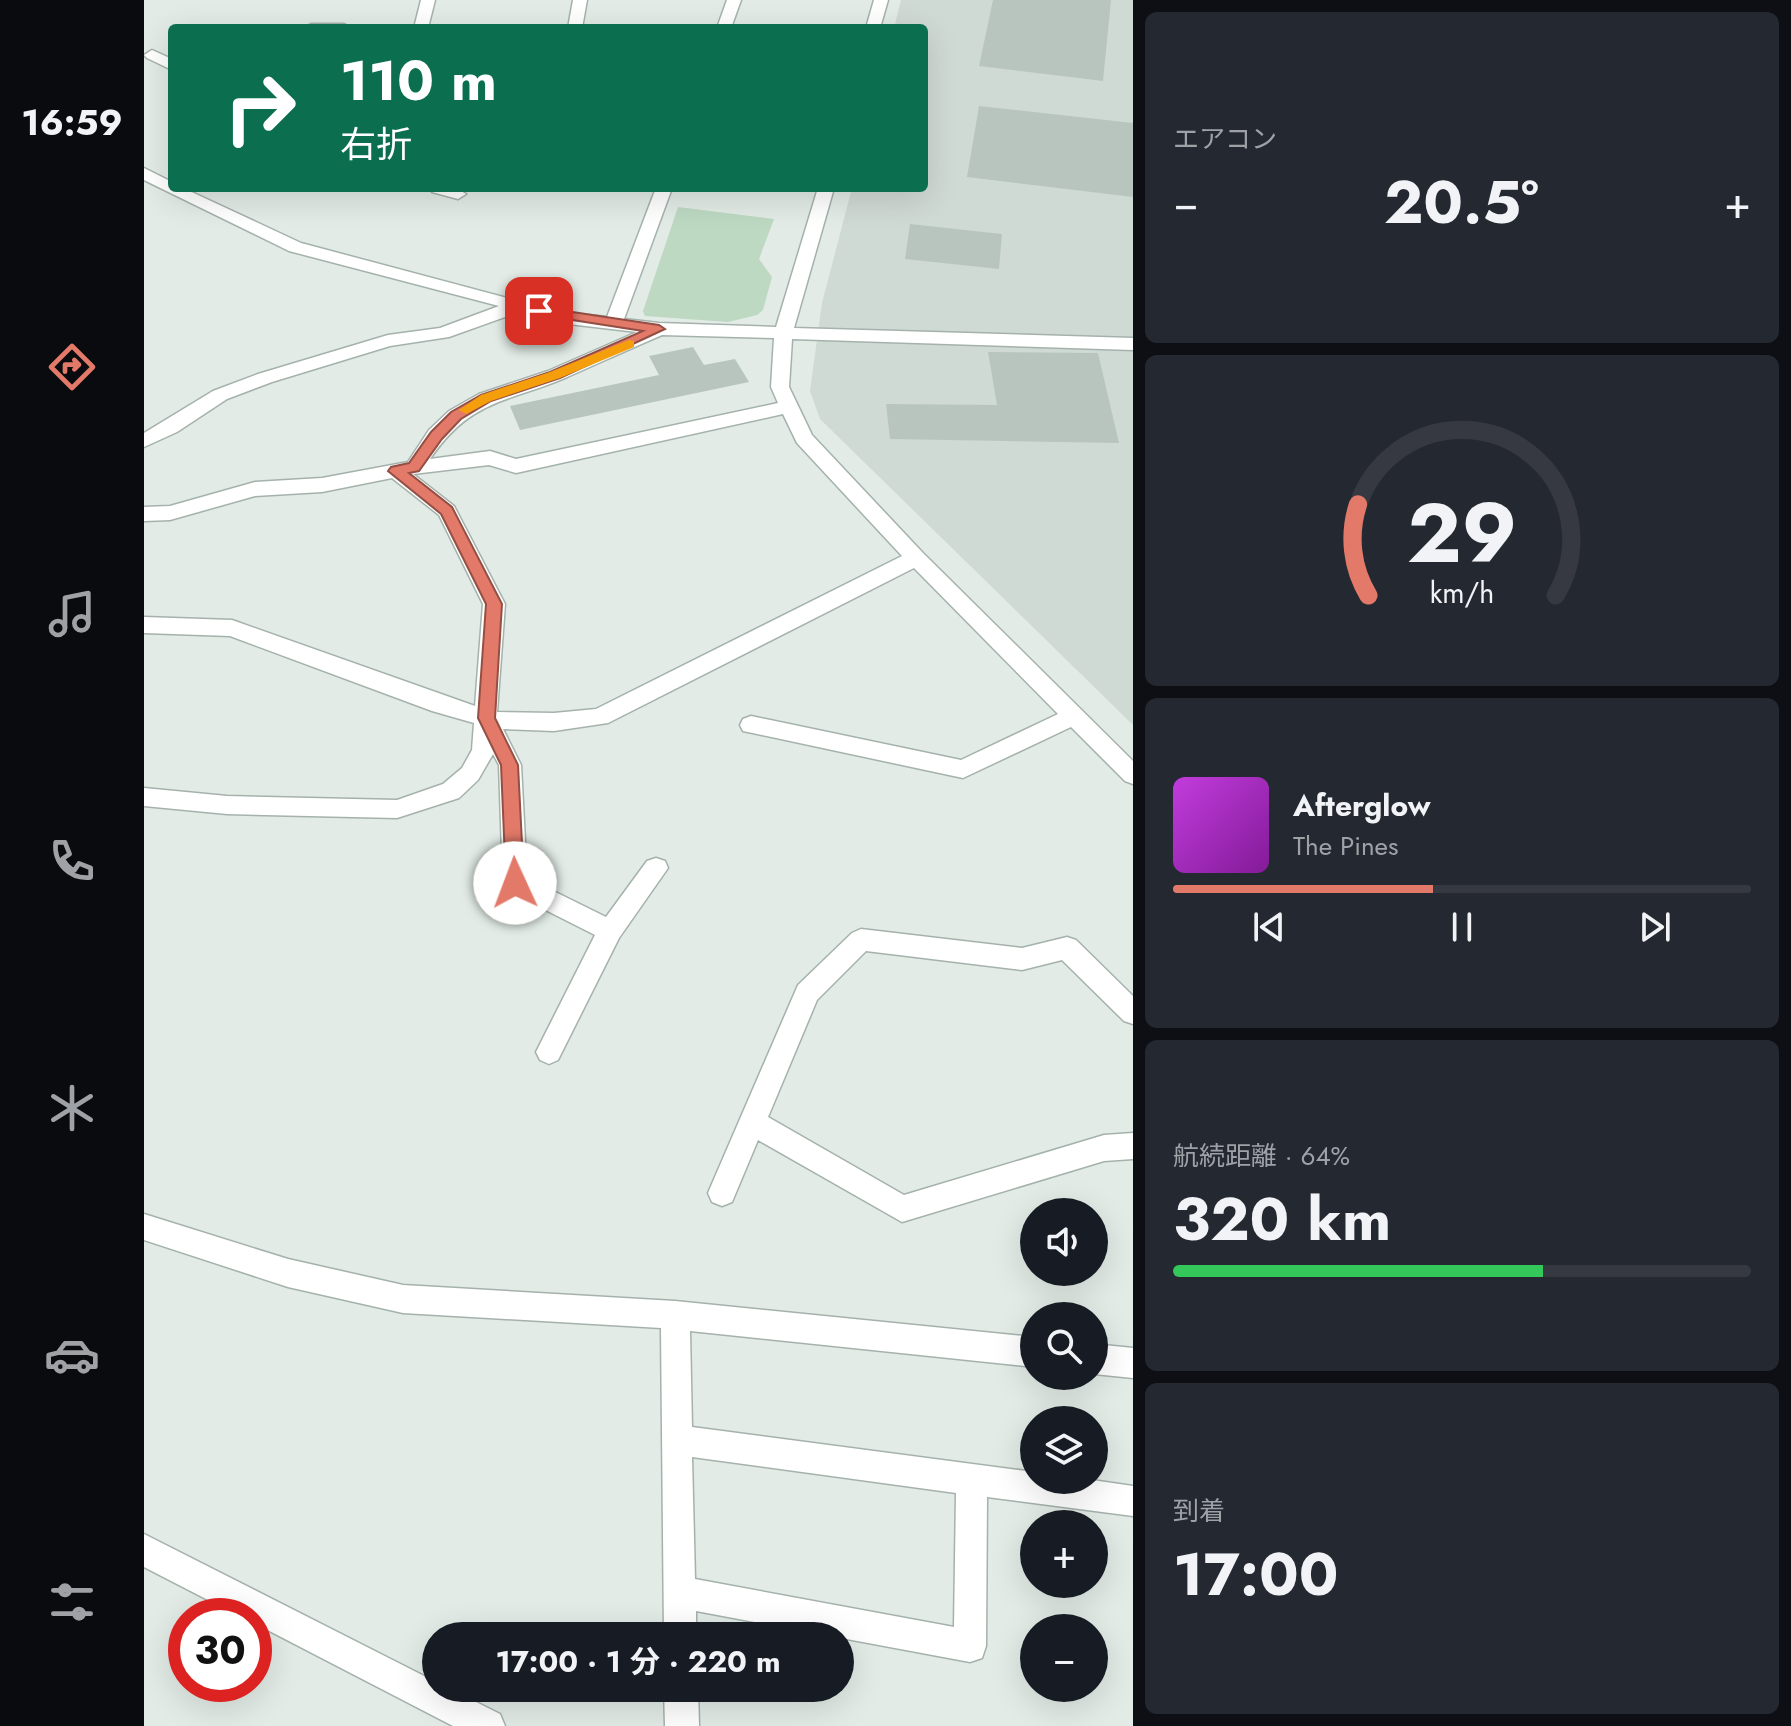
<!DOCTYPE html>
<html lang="ja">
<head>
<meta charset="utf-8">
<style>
  :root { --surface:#171b24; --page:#242831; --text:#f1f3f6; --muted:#9ea1a6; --line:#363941; --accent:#e37968 }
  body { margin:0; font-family:Jost,"Noto Sans JP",sans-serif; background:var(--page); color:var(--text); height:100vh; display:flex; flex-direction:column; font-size:30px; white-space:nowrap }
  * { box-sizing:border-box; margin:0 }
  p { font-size:26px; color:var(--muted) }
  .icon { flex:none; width:44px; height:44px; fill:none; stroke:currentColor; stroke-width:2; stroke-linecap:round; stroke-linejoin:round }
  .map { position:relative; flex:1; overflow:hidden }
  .side { display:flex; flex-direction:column; gap:12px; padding:12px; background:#0d0f14; width:658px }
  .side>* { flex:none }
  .guide { position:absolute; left:24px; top:24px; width:760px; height:168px; border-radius:8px; box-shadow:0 8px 32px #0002; background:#0b6e4f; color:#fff; overflow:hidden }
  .fabs { position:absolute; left:876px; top:1198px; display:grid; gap:16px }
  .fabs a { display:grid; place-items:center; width:88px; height:88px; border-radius:50%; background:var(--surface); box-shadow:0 8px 32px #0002; font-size:40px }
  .speed { position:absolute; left:24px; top:1598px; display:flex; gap:16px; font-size:40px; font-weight:700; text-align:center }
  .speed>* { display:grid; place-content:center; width:104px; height:104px; border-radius:50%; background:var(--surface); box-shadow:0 8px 32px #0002; line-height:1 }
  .speed .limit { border:12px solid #d22; background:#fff; color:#111 }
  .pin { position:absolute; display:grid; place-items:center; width:68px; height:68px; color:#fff; margin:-34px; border-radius:16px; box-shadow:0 4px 12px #0006 }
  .me { position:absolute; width:88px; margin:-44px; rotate:358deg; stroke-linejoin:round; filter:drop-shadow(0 0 6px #0008) }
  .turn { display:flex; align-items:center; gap:28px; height:168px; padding:0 40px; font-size:36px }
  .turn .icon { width:104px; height:104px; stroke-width:2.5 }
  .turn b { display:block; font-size:56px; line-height:68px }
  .big { font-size:60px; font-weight:700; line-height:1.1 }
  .side .card { flex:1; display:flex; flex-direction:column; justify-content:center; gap:12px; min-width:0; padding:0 28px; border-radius:12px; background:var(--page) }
  .side .dial { align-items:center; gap:0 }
  .dial svg { height:208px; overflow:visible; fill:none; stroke:var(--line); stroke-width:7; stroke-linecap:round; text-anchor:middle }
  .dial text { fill:var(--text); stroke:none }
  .song { display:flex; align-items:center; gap:24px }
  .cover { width:96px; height:96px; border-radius:12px; background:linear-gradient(135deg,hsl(290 70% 55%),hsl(290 70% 35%)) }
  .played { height:8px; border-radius:4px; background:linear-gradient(90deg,var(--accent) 45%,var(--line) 45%) }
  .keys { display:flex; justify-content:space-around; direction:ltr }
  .heat { display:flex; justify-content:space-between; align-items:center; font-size:44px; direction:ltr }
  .charge { height:12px; border-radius:6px; background:linear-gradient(90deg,#34c759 64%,var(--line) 0) }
  .trip { position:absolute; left:278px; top:1622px; width:432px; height:80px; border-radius:40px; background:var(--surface); box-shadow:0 8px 32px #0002; font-weight:700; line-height:80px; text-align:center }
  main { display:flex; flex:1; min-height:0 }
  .dock { display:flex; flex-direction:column; width:144px; justify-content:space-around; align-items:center; background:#090b0e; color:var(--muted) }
  .dock .icon { width:56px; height:56px }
  .dock .selected { color:var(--accent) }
  .dock b { font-size:36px; color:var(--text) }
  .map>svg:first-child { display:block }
  .built { fill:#d0dad5 }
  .green { fill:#bdd9c2 }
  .building { fill:#b8c5be }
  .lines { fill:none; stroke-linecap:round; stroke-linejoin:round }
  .minor-casing { stroke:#a5b2ac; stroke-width:3 }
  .minor { fill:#fff; fill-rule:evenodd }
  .route { fill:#e37968; stroke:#944f44; stroke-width:2 }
  .slow { fill:#f59e0b }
</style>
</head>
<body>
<main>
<nav class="dock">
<b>16:59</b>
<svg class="icon selected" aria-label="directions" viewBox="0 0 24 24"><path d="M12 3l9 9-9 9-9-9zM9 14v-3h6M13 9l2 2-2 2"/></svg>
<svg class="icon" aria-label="music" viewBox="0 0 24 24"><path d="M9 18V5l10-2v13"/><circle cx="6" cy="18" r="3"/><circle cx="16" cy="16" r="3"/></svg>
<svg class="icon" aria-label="phone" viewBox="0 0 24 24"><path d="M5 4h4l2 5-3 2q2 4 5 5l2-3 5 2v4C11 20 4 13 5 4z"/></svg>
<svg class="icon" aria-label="climate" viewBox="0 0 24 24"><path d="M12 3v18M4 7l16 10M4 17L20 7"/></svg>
<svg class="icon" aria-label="car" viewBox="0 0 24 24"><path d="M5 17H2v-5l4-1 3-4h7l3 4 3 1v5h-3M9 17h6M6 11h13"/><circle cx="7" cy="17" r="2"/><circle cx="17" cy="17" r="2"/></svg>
<svg class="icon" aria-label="filters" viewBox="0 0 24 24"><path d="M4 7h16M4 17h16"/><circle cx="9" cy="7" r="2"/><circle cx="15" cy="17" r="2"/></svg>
</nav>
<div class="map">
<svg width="989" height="1726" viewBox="0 0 989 1726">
  <rect width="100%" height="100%" fill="#e2ebe6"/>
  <path class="built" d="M757,0H989V725L676,419L666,391L678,303L708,188H780V28H750Z"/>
  <path class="green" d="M534,207L630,219L615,259L628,277L619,310L613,315L584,322L501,316L499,311Z"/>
  <path class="building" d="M849,0H967L959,81L835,66Z
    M835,106L989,123V197L823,177Z
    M766,224L858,234L855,269L761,259Z
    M549,347L560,365L591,359L605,382L376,430L366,406L515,375L505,356Z
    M844,352L954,353L975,443L746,439L742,404L853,405Z"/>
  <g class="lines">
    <defs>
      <path id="minor" d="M277,0H291L284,28H270Z
        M429,0H443L438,28H424Z
        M583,0H597L587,28H573Z
        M730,0H744L736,28H722Z
        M167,24H200L207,28H160Z
        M8,50L28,59V70L3,58L0,55Z
        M0,168L28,182V188H39L157,243L416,312L463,317L512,188H528L480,319L515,323L632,327L674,188H690L650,328L989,338V350L648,339L645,387L668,435L779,553L989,761V784L981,781L927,727L819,778L599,731L596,725L599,719L607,716L817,760L914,714L770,568L464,723L410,731L359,729L377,765L383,878L462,917L503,861L512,858L521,861L524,868L475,938L414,1060L405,1064L396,1060L392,1052L451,935L362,890L359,883L355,765L349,754L334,780L315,798L253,818L83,814L0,806V788L83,796L253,800L299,784L318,768L328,750L330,723L288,711L86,636L0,633V617L88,620L331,706L339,604L295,515L248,478L178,492L111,496L26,520L0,521V507L26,506L111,482L178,478L264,462L285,430L305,411L335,394L404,371L493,332L416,323L375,312L305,337L246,346L128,382L83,399L33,432L0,447V433L69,391L114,374L244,335L296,328L355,306L145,251L0,180ZM518,335L630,338L627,387L634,403L372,459L346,451L286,459C326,400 361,403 421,378C453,364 485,349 518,335ZM639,414L653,443L758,556L452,709L410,713L353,712L361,604L310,506L269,474L345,465L372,473Z
        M286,188H312L322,194L314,199L288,192Z
        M717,929L878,948L923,937L932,940L989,996V1024L980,1021L918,960L878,970L722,951L673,1000L624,1117L760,1195L960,1135L989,1133V1159L960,1161L758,1222L614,1140L588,1202L578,1206L568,1202L564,1193L654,985L708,933Z
        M0,1214L144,1259L259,1285L531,1301L890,1337V1367L546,1331L548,1427L890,1472V1480H948L989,1486V1516L843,1497L842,1646L838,1658L826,1662L552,1611V1636H520L517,1328L259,1313L144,1287L0,1240ZM548,1457L812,1493L810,1627L551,1579Z
        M950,1344L989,1348V1378L950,1374Z
        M0,1534L292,1682V1688H304L356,1714L361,1726H309L110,1623V1616H95L0,1567Z
        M520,1688H554L555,1726H521Z"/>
    </defs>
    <use href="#minor" class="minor-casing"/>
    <use href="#minor" class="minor"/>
  </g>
  <path class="route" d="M395,307L515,325L521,329L416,378L347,401L317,419L298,439L275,471L265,473L308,507L358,604L351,718L374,765L380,883L377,888H364L362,883L357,765L334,718L342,604L297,514L244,471L247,467L265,463L287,432L307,412L337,395L406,372L499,331L390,314L388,311Z"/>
  <path class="slow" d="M485,340L490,341V347L416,378L347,401L322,414L315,410L337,395L406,372Z"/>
</svg>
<div class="fabs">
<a><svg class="icon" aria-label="sound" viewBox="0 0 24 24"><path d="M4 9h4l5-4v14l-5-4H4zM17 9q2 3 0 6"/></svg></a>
<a><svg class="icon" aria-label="search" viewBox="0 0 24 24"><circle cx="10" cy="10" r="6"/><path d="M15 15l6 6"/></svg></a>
<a><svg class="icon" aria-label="layers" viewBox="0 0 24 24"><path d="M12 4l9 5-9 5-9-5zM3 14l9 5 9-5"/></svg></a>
<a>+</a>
<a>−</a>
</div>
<div class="speed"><div class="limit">30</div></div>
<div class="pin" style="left:395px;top:311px;background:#d93025"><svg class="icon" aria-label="arrive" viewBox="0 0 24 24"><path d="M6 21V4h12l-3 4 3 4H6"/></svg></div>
<svg class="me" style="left:371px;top:883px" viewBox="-20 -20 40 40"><circle r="19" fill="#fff"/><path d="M0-13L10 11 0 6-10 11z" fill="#e37968"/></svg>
<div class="trip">17:00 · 1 分 · 220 m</div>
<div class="guide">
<div class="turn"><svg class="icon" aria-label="right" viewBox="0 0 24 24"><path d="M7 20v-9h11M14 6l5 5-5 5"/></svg><div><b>110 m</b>右折</div></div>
</div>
</div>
<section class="side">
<div class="card"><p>エアコン</p>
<div class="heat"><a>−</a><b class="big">20.5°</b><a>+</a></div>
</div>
<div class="card dial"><svg viewBox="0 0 100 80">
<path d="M14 69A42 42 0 1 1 86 69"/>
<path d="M14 69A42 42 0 0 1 10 34" stroke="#e37968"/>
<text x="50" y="56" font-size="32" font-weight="700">29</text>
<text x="50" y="72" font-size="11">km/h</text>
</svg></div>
<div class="card">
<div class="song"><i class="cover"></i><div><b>Afterglow</b><p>The Pines</p></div></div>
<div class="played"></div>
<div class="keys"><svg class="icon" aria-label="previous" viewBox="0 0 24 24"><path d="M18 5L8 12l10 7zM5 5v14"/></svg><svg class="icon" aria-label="pause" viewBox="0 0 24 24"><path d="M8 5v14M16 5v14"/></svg><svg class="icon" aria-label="next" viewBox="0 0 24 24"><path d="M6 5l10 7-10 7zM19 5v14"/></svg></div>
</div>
<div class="card"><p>航続距離 · 64%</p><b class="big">320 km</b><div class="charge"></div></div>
<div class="card"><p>到着</p><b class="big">17:00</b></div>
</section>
</main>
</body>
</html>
